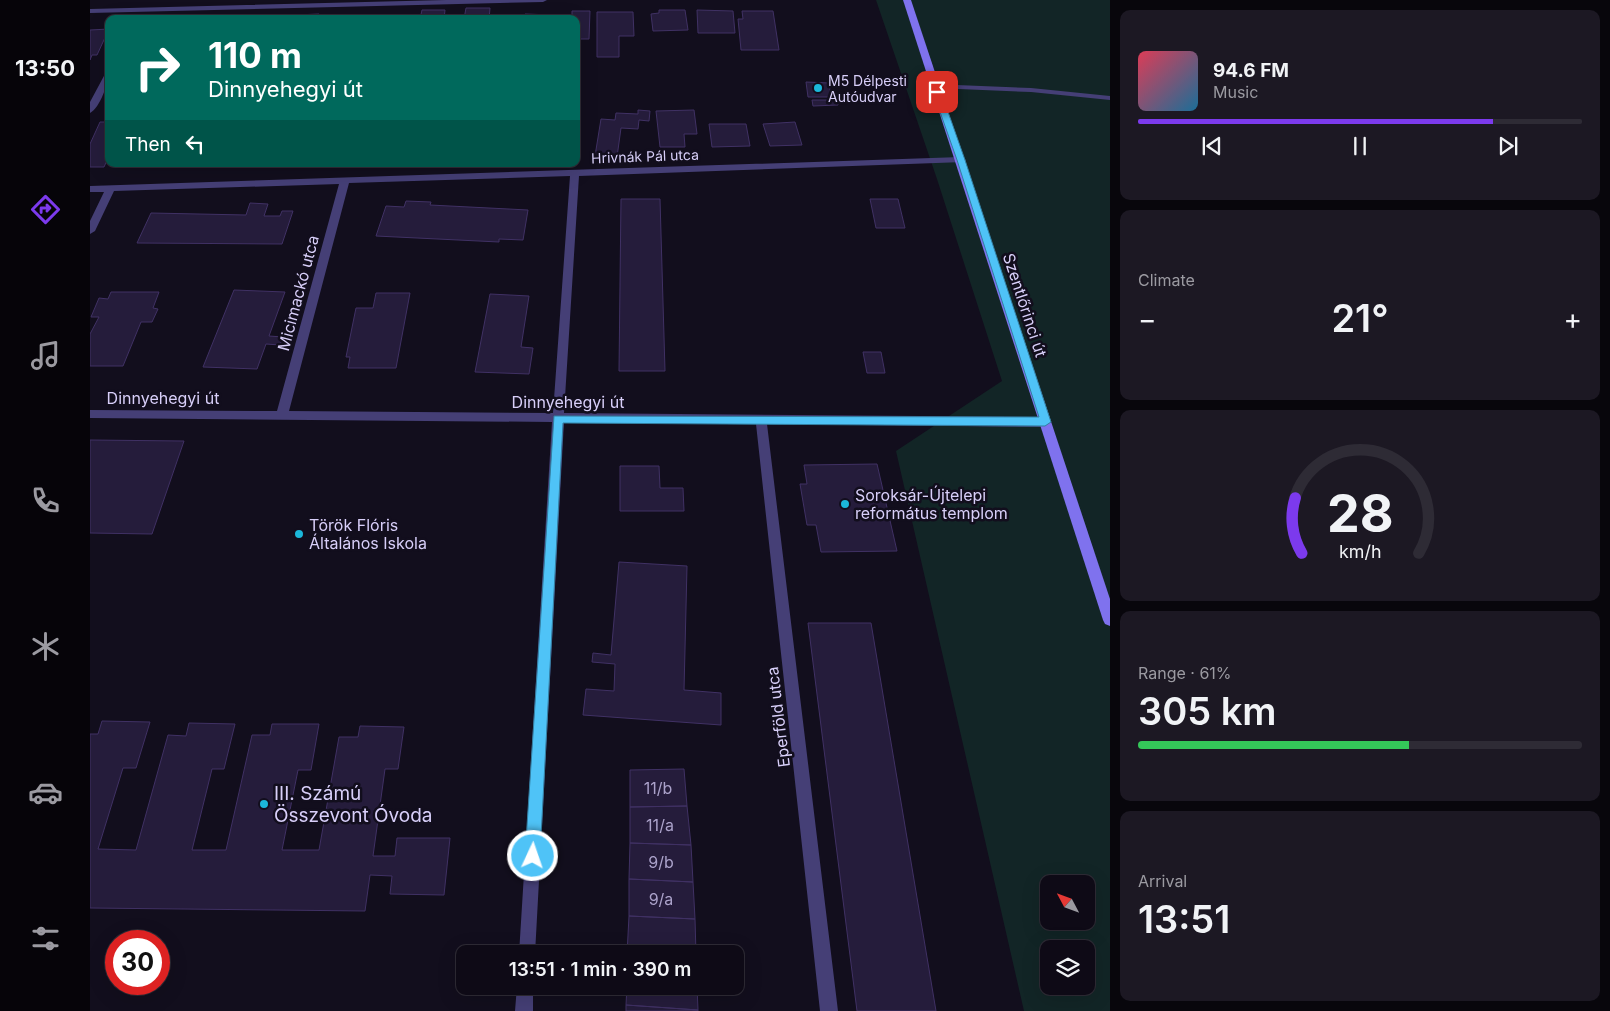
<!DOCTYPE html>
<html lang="en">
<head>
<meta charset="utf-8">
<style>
  :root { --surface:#0e0a16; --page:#1c1823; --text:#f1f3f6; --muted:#9b9aa1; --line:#2e2b35; --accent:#7c3aed }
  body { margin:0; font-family:Inter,sans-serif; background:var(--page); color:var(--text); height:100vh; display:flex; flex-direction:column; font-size:19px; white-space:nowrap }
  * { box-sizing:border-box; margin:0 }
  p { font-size:16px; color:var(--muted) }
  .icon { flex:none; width:28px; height:28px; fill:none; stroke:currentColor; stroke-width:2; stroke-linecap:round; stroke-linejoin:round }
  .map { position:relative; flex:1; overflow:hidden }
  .side { display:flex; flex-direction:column; gap:10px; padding:10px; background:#08060c; width:500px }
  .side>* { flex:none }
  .banner { position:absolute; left:15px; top:15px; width:475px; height:152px; border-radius:10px; box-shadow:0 5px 20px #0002,0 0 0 1px var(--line); background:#00695c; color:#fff; overflow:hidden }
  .needle { width:32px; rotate:311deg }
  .buttons { position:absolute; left:950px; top:875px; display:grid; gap:10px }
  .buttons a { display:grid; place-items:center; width:55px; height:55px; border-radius:10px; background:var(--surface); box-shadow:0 5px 20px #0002,0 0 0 1px var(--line); font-size:25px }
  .speed { position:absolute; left:15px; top:930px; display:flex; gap:10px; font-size:25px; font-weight:700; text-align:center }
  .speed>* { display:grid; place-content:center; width:65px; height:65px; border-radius:50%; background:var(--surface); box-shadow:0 5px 20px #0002,0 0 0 1px var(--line); line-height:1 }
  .speed .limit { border:8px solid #d22; background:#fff; color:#111 }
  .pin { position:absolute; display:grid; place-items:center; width:42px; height:42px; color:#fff; margin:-21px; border-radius:10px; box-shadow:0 2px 8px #0006 }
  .me { position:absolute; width:55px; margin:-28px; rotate:3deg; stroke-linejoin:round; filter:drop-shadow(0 0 4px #0008) }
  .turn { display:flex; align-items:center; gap:18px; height:105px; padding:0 20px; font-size:22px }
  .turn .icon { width:65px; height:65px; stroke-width:2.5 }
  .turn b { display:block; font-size:35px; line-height:42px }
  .then { display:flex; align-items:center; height:48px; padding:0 20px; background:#0003; gap:10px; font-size:19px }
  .big { font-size:38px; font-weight:600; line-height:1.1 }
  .side .tile { flex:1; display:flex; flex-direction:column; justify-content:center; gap:8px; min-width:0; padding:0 18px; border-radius:10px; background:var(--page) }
  .side .dial { align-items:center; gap:0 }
  .dial svg { height:130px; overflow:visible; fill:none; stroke:var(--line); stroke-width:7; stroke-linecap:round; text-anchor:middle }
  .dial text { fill:var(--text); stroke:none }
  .song { display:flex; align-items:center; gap:15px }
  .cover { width:60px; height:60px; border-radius:8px; background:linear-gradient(135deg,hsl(350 70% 55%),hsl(200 70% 35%)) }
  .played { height:5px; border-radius:2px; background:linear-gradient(90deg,var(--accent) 80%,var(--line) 80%) }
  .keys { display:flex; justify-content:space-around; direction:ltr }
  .heat { display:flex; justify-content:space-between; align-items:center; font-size:28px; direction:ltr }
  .charge { height:8px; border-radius:4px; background:linear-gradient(90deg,#34c759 61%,var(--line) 0) }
  .trip { position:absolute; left:366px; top:945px; width:288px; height:50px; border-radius:10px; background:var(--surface); box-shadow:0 5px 20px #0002,0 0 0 1px var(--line); font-weight:600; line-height:50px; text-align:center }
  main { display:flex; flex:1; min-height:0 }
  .dock { display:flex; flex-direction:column; width:90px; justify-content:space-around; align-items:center; background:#060409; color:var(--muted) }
  .dock .icon { width:35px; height:35px }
  .dock .active { color:var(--accent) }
  .dock b { font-size:22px; color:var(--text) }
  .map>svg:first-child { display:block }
  .green { fill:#122526; fill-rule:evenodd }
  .building { fill:#251c3b; stroke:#403164 }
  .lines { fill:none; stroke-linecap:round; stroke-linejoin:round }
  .service { fill:#453f76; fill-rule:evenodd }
  .minor { fill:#453f76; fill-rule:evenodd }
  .secondary { fill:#7f72ee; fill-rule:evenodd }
  .route { fill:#4fc3f7; stroke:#337fa1 }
  .poi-dot { fill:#1bb7da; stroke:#120e1d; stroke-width:2 }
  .labels { text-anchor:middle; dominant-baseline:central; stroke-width:5; stroke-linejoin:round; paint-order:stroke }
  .far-poi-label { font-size:14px; fill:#d8cff9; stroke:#120e1d; text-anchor:start }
  .far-street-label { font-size:14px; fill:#d8cff9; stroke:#120e1d }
  .street-label { font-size:16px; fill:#d8cff9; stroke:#120e1d }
  .poi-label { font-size:16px; fill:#d8cff9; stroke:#120e1d; text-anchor:start }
  .near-number-label { font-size:16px; fill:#aba2ca }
  .near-poi-label { font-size:19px; fill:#d8cff9; stroke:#120e1d; text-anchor:start }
</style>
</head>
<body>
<main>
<nav class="dock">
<b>13:50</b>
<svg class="icon active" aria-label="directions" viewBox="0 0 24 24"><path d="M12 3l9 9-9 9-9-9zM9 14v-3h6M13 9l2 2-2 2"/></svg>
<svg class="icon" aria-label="music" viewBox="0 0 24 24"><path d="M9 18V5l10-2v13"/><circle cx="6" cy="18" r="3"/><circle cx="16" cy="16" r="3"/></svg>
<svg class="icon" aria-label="phone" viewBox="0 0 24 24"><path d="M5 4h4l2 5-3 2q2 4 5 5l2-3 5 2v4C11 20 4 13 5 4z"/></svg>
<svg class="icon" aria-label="climate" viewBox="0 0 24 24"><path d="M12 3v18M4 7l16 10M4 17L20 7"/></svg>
<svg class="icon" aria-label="car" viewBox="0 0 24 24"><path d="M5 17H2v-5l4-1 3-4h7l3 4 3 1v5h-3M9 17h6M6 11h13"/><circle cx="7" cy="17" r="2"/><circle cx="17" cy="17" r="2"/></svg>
<svg class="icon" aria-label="filters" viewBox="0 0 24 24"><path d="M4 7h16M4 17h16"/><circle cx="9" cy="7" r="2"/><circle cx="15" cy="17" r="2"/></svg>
</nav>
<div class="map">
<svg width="1020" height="1011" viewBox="0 0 1020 1011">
  <rect width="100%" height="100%" fill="#120e1d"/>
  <path class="green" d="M786,0H1020V1011H934L806,451L912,381L847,179ZM959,884H996V921H959ZM959,949H996V986H959Z"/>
  <path class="building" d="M376,8H400L399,19H374Z
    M332,10H355L354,19H330Z
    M569,10H595L598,30L563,31L561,14L569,13Z
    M607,10L643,11L645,33H608Z
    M482,11H500L499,39H486V19H482Z
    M652,11H683L689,50H651L648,19H653Z
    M507,12H543L544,36H529V57H507Z
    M229,14L228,19H205L206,15Z
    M435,14L462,15L461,19H434Z
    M19,29L7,55H2L0,60V30Z
    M716,82L739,83L741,96H747L748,105L723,106L722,100H741L740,97H718Z
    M548,110L560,111L559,121L549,120L548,129L531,128L527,157L505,156L511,119L525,120L526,113L548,114Z
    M604,110L607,134H594L595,147H570L566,111Z
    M10,122H19V156L14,167H0V144Z
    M705,122L712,145L680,146L673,124Z
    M619,124H656L660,146L622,147Z
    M531,199H570L575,371H529Z
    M780,199H808L815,228H786Z
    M316,201L341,202L340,205L438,210L433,240L409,239V242L286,236L296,206L314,207Z
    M160,203L178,204L174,216H190L192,211H203L192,244L47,243L61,213L156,215Z
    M144,290L195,292L179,336L193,337L190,345L176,344L167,369L113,367Z
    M21,292H69L63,308L68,309L62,322H51L33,366H0V334L9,317H1L9,298L18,299Z
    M286,293H320L306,368H258L260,357H256L266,308H283Z
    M400,294L439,296L431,347L443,348L439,374L385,372Z
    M773,352H791L795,373H777Z
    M0,440L94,441L62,534L0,533Z
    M787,464L807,551L731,552L726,525H717L710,484H717L714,465Z
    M530,466H569L570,488H593L594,511H530Z
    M529,562L597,566L594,690L631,693V725L493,715L496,689L524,691L525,664L502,662L503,653L521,655Z
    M718,623H781L846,1011H767Z
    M12,721L60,722L46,768H33L8,849L46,850L78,735L96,736L99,723L145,724L134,769H122L102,850H136L162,735H180L182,724H229L221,770H208L192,850H229L249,737H268L270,726L314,727L308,769H295L283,856H305L307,838H360L354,895L300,894L302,876L280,875L275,911L0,908V734H8Z
    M594,769L597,806L540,807V770Z
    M597,806L601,845L540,843V807Z
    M540,843L601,845L603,882L539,879Z
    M539,879L603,882L605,919L539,916Z
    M539,916L605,919L606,954H537Z
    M537,986H607L608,1010L536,1005Z
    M536,1005L608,1010V1011H536Z"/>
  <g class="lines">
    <path class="service" d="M842,84L941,88L1020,96V100L941,92L845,88L841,86Z"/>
    <path class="minor" d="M356,0H457L453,2L0,13V9Z
      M19,71C19,82 10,108 0,113V102L15,74Z
      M871,157L876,160L874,162L489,176L474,413L955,417L961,422L955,427L677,424L748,1011H730L666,424L474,422L445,954H429L462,422L0,418V410L187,411L249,184L24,191L5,231L0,234V221L14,192H0V186ZM480,176L463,413L199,411L259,183Z
      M427,986H443V1011H425Z"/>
    <path class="secondary" d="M813,0H821L1020,599V626L1015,624L1013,620Z"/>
  </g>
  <path class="route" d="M847,90L851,92L875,160L961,422L955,426L473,423L450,856L448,862L443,864L438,862L435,856L464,416L949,417L867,160L843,92Z"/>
  <g class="poi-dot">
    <circle cx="728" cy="88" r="5"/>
    <circle cx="755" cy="504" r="5"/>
    <circle cx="209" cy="534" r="5"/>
    <circle cx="174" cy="804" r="5"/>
  </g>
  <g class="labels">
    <g class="far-poi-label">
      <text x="738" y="80">M5 Délpesti<tspan x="738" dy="16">Autóudvar</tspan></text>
    </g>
    <g class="far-street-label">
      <text transform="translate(555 156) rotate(-2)">Hrivnák Pál utca</text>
    </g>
    <g class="street-label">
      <text transform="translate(208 293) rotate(-75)">Micimackó utca</text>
      <text transform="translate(935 305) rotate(72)">Szentlőrinci út</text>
      <text x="73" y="398">Dinnyehegyi út</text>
      <text x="478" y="402">Dinnyehegyi út</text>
      <text transform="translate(688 717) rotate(-97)">Eperföld utca</text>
    </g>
    <g class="poi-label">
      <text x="765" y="495">Soroksár-Újtelepi<tspan x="765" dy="18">református templom</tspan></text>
      <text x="219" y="525">Török Flóris<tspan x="219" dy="18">Általános Iskola</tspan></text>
    </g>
    <g class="near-number-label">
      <text x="568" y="788">11/b</text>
      <text x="570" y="825">11/a</text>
      <text x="571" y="862">9/b</text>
      <text x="571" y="899">9/a</text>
    </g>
    <g class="near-poi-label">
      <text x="184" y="793">III. Számú<tspan x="184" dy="22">Összevont Óvoda</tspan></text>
    </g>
  </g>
</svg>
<div class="buttons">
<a><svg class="needle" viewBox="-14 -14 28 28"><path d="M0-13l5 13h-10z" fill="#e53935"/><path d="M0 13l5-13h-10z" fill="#9b9aa1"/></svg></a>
<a><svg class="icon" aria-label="layers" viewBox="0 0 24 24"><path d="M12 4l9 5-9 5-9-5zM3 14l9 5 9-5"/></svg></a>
</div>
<div class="speed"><div class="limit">30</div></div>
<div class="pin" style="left:847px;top:92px;background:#d93025"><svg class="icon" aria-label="arrive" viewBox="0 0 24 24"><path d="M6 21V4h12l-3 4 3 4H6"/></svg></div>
<svg class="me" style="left:443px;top:856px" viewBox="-20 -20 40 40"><circle r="17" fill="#4fc3f7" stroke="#fff" stroke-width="3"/><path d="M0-11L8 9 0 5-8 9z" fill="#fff"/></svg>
<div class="trip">13:51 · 1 min · 390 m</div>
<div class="banner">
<div class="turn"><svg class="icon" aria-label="right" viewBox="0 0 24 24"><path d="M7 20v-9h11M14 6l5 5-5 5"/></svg><div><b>110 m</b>Dinnyehegyi út</div></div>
<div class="then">Then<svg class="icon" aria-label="left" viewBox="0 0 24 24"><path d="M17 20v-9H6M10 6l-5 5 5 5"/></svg></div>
</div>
</div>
<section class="side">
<div class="tile">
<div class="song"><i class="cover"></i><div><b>94.6 FM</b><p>Music</p></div></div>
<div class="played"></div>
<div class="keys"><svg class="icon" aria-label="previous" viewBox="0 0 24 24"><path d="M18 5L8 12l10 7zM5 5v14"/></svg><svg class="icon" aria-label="pause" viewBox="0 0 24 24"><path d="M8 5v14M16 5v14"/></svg><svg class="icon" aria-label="next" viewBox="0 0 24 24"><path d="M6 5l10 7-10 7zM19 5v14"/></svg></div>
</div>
<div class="tile"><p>Climate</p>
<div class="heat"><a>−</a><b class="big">21°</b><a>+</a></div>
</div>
<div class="tile dial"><svg viewBox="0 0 100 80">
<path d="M14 69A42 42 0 1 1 86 69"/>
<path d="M14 69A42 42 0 0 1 10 35" stroke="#7c3aed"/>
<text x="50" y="56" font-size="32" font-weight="700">28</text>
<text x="50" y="72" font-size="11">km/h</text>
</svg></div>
<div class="tile"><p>Range · 61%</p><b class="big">305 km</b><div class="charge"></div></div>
<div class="tile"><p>Arrival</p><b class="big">13:51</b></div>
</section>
</main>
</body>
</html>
